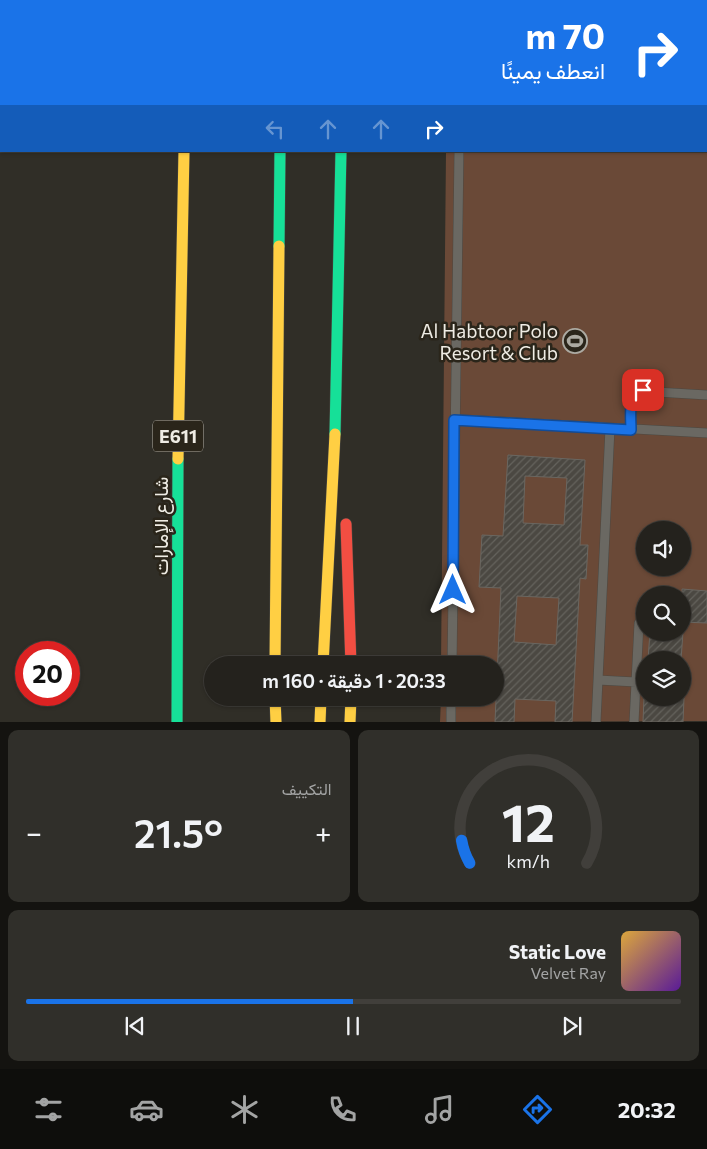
<!DOCTYPE html>
<html lang="ar">
<head>
<meta charset="utf-8">
<style>
  :root { --surface:#24221d; --page:#302f2a; --text:#f1f3f6; --muted:#a3a4a4; --line:#413f3b; --accent:#1a73e8 }
  body { margin:0; font-family:Commissioner,Vazirmatn,sans-serif; background:var(--page); color:var(--text); direction:rtl; height:100vh; display:flex; flex-direction:column; font-size:19px; white-space:nowrap }
  * { box-sizing:border-box; margin:0 }
  p { font-size:16px; color:var(--muted) }
  .icon { flex:none; width:28px; height:28px; fill:none; stroke:currentColor; stroke-width:2; stroke-linecap:round; stroke-linejoin:round }
  .map { position:relative; height:722px; overflow:hidden; direction:ltr }
  .details { display:flex; flex-direction:column; gap:8px; padding:8px; background:#141310; flex:1 }
  .details>* { flex:none }
  .banner { position:absolute; left:0px; top:0px; width:708px; height:152px; box-shadow:0 1px 4px #0004,0 0 0 1px var(--line); direction:rtl; background:#1a73e8; color:#fff; overflow:hidden }
  .fabs { position:absolute; left:636px; top:521px; display:grid; gap:10px }
  .fabs a { display:grid; place-items:center; width:55px; height:55px; border-radius:50%; background:var(--surface); box-shadow:0 1px 4px #0004,0 0 0 1px var(--line); font-size:25px }
  .speed { position:absolute; left:15px; top:641px; display:flex; gap:10px; font-size:25px; font-weight:700; text-align:center }
  .speed>* { display:grid; place-content:center; width:65px; height:65px; border-radius:50%; background:var(--surface); box-shadow:0 1px 4px #0004,0 0 0 1px var(--line); line-height:1 }
  .speed .limit { border:8px solid #d22; background:#fff; color:#111 }
  .pin { position:absolute; display:grid; place-items:center; width:42px; height:42px; color:#fff; margin:-21px; border-radius:10px; box-shadow:0 2px 8px #0006 }
  .me { position:absolute; width:55px; margin:-28px; rotate:0deg; stroke-linejoin:round; filter:drop-shadow(0 0 4px #0008) }
  .turn { display:flex; align-items:center; gap:18px; height:105px; padding:0 20px; font-size:22px }
  .turn .icon { width:65px; height:65px; stroke-width:2.5 }
  .turn b { display:block; font-size:35px; line-height:42px }
  .lanes { display:flex; align-items:center; height:48px; padding:0 20px; background:#0003; justify-content:center; gap:25px; direction:ltr }
  .lanes .off { opacity:.35 }
  .big { font-size:38px; font-weight:600; line-height:1.1 }
  .details .card { flex:1; display:flex; flex-direction:column; justify-content:center; gap:8px; min-width:0; padding:0 18px; border-radius:10px; background:var(--page) }
  .details .dial { align-items:center; gap:0 }
  .dial svg { height:130px; overflow:visible; fill:none; stroke:var(--line); stroke-width:7; stroke-linecap:round; text-anchor:middle }
  .dial text { fill:var(--text); stroke:none }
  .song { display:flex; align-items:center; gap:15px }
  .cover { width:60px; height:60px; border-radius:8px; background:linear-gradient(135deg,hsl(40 70% 55%),hsl(270 70% 35%)) }
  .played { height:5px; border-radius:2px; background:linear-gradient(90deg,var(--accent) 50%,var(--line) 50%) }
  .keys { display:flex; justify-content:space-around; direction:ltr }
  .heat { display:flex; justify-content:space-between; align-items:center; font-size:28px; direction:ltr }
  .details .tiles { flex:1; display:grid; gap:8px; grid-template-columns:1fr 1fr }
  .card:last-child { grid-column:span 2 }
  .trip { position:absolute; left:204px; top:656px; width:300px; height:50px; border-radius:25px; background:var(--surface); box-shadow:0 1px 4px #0004,0 0 0 1px var(--line); font-weight:600; line-height:50px; text-align:center; direction:rtl }
  .tabs { display:flex; height:80px; justify-content:space-around; align-items:center; background:#0e0e0c; color:var(--muted) }
  .tabs .icon { width:35px; height:35px }
  .tabs .active { color:var(--accent) }
  .tabs b { font-size:22px; color:var(--text) }
  .map>svg:first-child { display:block }
  .grass { fill:#6a4937; fill-rule:evenodd }
  .building { fill:url(#building-hatch); stroke:#6a6761; fill-rule:evenodd }
  .lines { fill:none; stroke-linecap:round; stroke-linejoin:round }
  .lane-casing { stroke:#4b4943; stroke-width:10 }
  .fast-casing { stroke:#4b4943; stroke-width:12 }
  .slow-casing { stroke:#4b4943; stroke-width:12 }
  .jam-casing { stroke:#4b4943; stroke-width:12 }
  .lane { stroke:#6a6862; stroke-width:9 }
  .fast { stroke:#16e098; stroke-width:11 }
  .slow { stroke:#ffcf43; stroke-width:11 }
  .jam { stroke:#f24e42; stroke-width:11 }
  .route-casing { stroke:#114b97; stroke-width:12 }
  .route { stroke:#1a73e8; stroke-width:9 }
  .labels { text-anchor:middle; dominant-baseline:central; stroke-width:5; stroke-linejoin:round; paint-order:stroke }
  .shield { fill:#2a251a; stroke:#b4b0a7; stroke-width:1 }
  .shield-label { font-size:18px; font-weight:bold; fill:#efece4 }
  .poi-label { font-size:19px; fill:#efece4; stroke:#2a251a; text-anchor:end }
  .street-label { font-size:19px; fill:#efece4; stroke:#2a251a }
</style>
</head>
<body>
<div class="map">
<svg width="707" height="722" viewBox="0 0 707 722">
  <defs>
    <pattern id="building-hatch" width="6" height="6" patternUnits="userSpaceOnUse" patternTransform="scale(1.25)"><rect width="6" height="6" fill="#4b4842"/><path d="M-1 1l2-2M0 6l6-6M5 7l2-2" fill="none" stroke="#65635d"/></pattern>
  </defs>
  <rect width="100%" height="100%" fill="#302e27"/>
  <path class="grass" d="M447,0H707V721L440,722L441,698H495V665H441L446,151H706V1ZM645,530H682V568H645ZM645,595H682V632H645ZM645,660H682V698H645Z"/>
  <path class="building" d="M508,455L585,460L580,545H588L586,579L580,578L572,722H555L556,701L515,699L514,722H495L501,588L479,587L482,535L503,536ZM525,476L567,478L564,525L523,523ZM517,596L559,598L556,645L514,642Z
    M682,589L707,591V623L682,622Z
    M650,632H683L681,660H648Z
    M644,698H684L683,722H643Z"/>
  <g class="lines">
    <defs>
      <path id="lane" d="M462,1V0
        M454,419L707,433
        M631,429L632,398L639,391L707,395
        M452,665L459,151
        M598,680L636,682
        M451,722V698
        M596,722L610,428
        M634,722L639,623"/>
      <path id="fast" d="M345,0V1
        M279,246L280,151
        M335,434L341,151
        M177,722L178,459"/>
      <path id="slow" d="M286,0V1
        M178,459L184,151
        M275,665L279,246
        M323,665L335,434
        M275,698L276,722
        M320,722L321,698
        M350,722L351,698"/>
      <path id="jam" d="M189,0V1
        M346,524L351,665"/>
    </defs>
    <use href="#lane" class="lane-casing"/>
    <use href="#fast" class="fast-casing"/>
    <use href="#slow" class="slow-casing"/>
    <use href="#jam" class="jam-casing"/>
    <use href="#lane" class="lane"/>
    <use href="#fast" class="fast"/>
    <use href="#slow" class="slow"/>
    <use href="#jam" class="jam"/>
  </g>
  <g class="lines">
    <defs>
      <path id="route" d="M453,590L454,420L631,430C631,417 627,394 643,390"/>
    </defs>
    <use href="#route" class="route-casing"/>
    <use href="#route" class="route"/>
  </g>
  <defs>
    <symbol id="stadium-ring" viewBox="-11 -11 22 22"><circle r="9.5" fill="#2a251a" stroke="#acaaa2" stroke-width="1.5"/><path d="M0-5a6.5 5 0 1 0 0 10a6.5 5 0 1 0 0-10ZM-3.5-1.8h7v3.6h-7Z" fill="#acaaa2"/></symbol>
  </defs>
  <g fill-rule="evenodd">
    <use href="#stadium-ring" x="561" y="327" width="28" height="28"/>
  </g>
  <g class="labels">
    <rect class="shield" x="153" y="420.5" width="50" height="31" rx="4"/>
    <g class="shield-label">
      <text x="178" y="436">E611</text>
    </g>
    <g class="poi-label">
      <text x="558" y="330">Al Habtoor Polo<tspan x="558" dy="22">Resort &amp; Club</tspan></text>
    </g>
    <g class="street-label">
      <text transform="translate(160 526) rotate(-90)">شارع الإمارات</text>
    </g>
  </g>
</svg>
<div class="fabs">
<a><svg class="icon" aria-label="sound" viewBox="0 0 24 24"><path d="M4 9h4l5-4v14l-5-4H4zM17 9q2 3 0 6"/></svg></a>
<a><svg class="icon" aria-label="search" viewBox="0 0 24 24"><circle cx="10" cy="10" r="6"/><path d="M15 15l6 6"/></svg></a>
<a><svg class="icon" aria-label="layers" viewBox="0 0 24 24"><path d="M12 4l9 5-9 5-9-5zM3 14l9 5 9-5"/></svg></a>
</div>
<div class="speed"><div class="limit">20</div></div>
<div class="pin" style="left:643px;top:390px;background:#d93025"><svg class="icon" aria-label="arrive" viewBox="0 0 24 24"><path d="M6 21V4h12l-3 4 3 4H6"/></svg></div>
<svg class="me" style="left:453px;top:590px" viewBox="-20 -20 40 40"><path d="M0-17L14 15 0 8-14 15z" fill="#1a73e8" stroke="#fff" stroke-width="4"/></svg>
<div class="trip">20:33 · 1 دقيقة · 160 m</div>
<div class="banner">
<div class="turn"><svg class="icon" aria-label="right" viewBox="0 0 24 24"><path d="M7 20v-9h11M14 6l5 5-5 5"/></svg><div><b>70 m</b>انعطف يمينًا</div></div>
<div class="lanes"><svg class="icon off" aria-label="left" viewBox="0 0 24 24"><path d="M17 20v-9H6M10 6l-5 5 5 5"/></svg><svg class="icon off" aria-label="ahead" viewBox="0 0 24 24"><path d="M12 20V5M6 11l6-6 6 6"/></svg><svg class="icon off" aria-label="ahead" viewBox="0 0 24 24"><path d="M12 20V5M6 11l6-6 6 6"/></svg><svg class="icon" aria-label="right" viewBox="0 0 24 24"><path d="M7 20v-9h11M14 6l5 5-5 5"/></svg></div>
</div>
</div>
<section class="details">
<div class="tiles">
<div class="card dial"><svg viewBox="0 0 100 80">
<path d="M14 69A42 42 0 1 1 86 69"/>
<path d="M14 69A42 42 0 0 1 9 55" stroke="#1a73e8"/>
<text x="50" y="56" font-size="32" font-weight="700">12</text>
<text x="50" y="72" font-size="11">km/h</text>
</svg></div>
<div class="card"><p>التكييف</p>
<div class="heat"><a>−</a><b class="big">21.5°</b><a>+</a></div>
</div>
<div class="card">
<div class="song"><i class="cover"></i><div><b>Static Love</b><p>Velvet Ray</p></div></div>
<div class="played"></div>
<div class="keys"><svg class="icon" aria-label="previous" viewBox="0 0 24 24"><path d="M18 5L8 12l10 7zM5 5v14"/></svg><svg class="icon" aria-label="pause" viewBox="0 0 24 24"><path d="M8 5v14M16 5v14"/></svg><svg class="icon" aria-label="next" viewBox="0 0 24 24"><path d="M6 5l10 7-10 7zM19 5v14"/></svg></div>
</div>
</div>
</section>
<nav class="tabs">
<b>20:32</b>
<svg class="icon active" aria-label="directions" viewBox="0 0 24 24"><path d="M12 3l9 9-9 9-9-9zM9 14v-3h6M13 9l2 2-2 2"/></svg>
<svg class="icon" aria-label="music" viewBox="0 0 24 24"><path d="M9 18V5l10-2v13"/><circle cx="6" cy="18" r="3"/><circle cx="16" cy="16" r="3"/></svg>
<svg class="icon" aria-label="phone" viewBox="0 0 24 24"><path d="M5 4h4l2 5-3 2q2 4 5 5l2-3 5 2v4C11 20 4 13 5 4z"/></svg>
<svg class="icon" aria-label="climate" viewBox="0 0 24 24"><path d="M12 3v18M4 7l16 10M4 17L20 7"/></svg>
<svg class="icon" aria-label="car" viewBox="0 0 24 24"><path d="M5 17H2v-5l4-1 3-4h7l3 4 3 1v5h-3M9 17h6M6 11h13"/><circle cx="7" cy="17" r="2"/><circle cx="17" cy="17" r="2"/></svg>
<svg class="icon" aria-label="filters" viewBox="0 0 24 24"><path d="M4 7h16M4 17h16"/><circle cx="9" cy="7" r="2"/><circle cx="15" cy="17" r="2"/></svg>
</nav>
</body>
</html>
